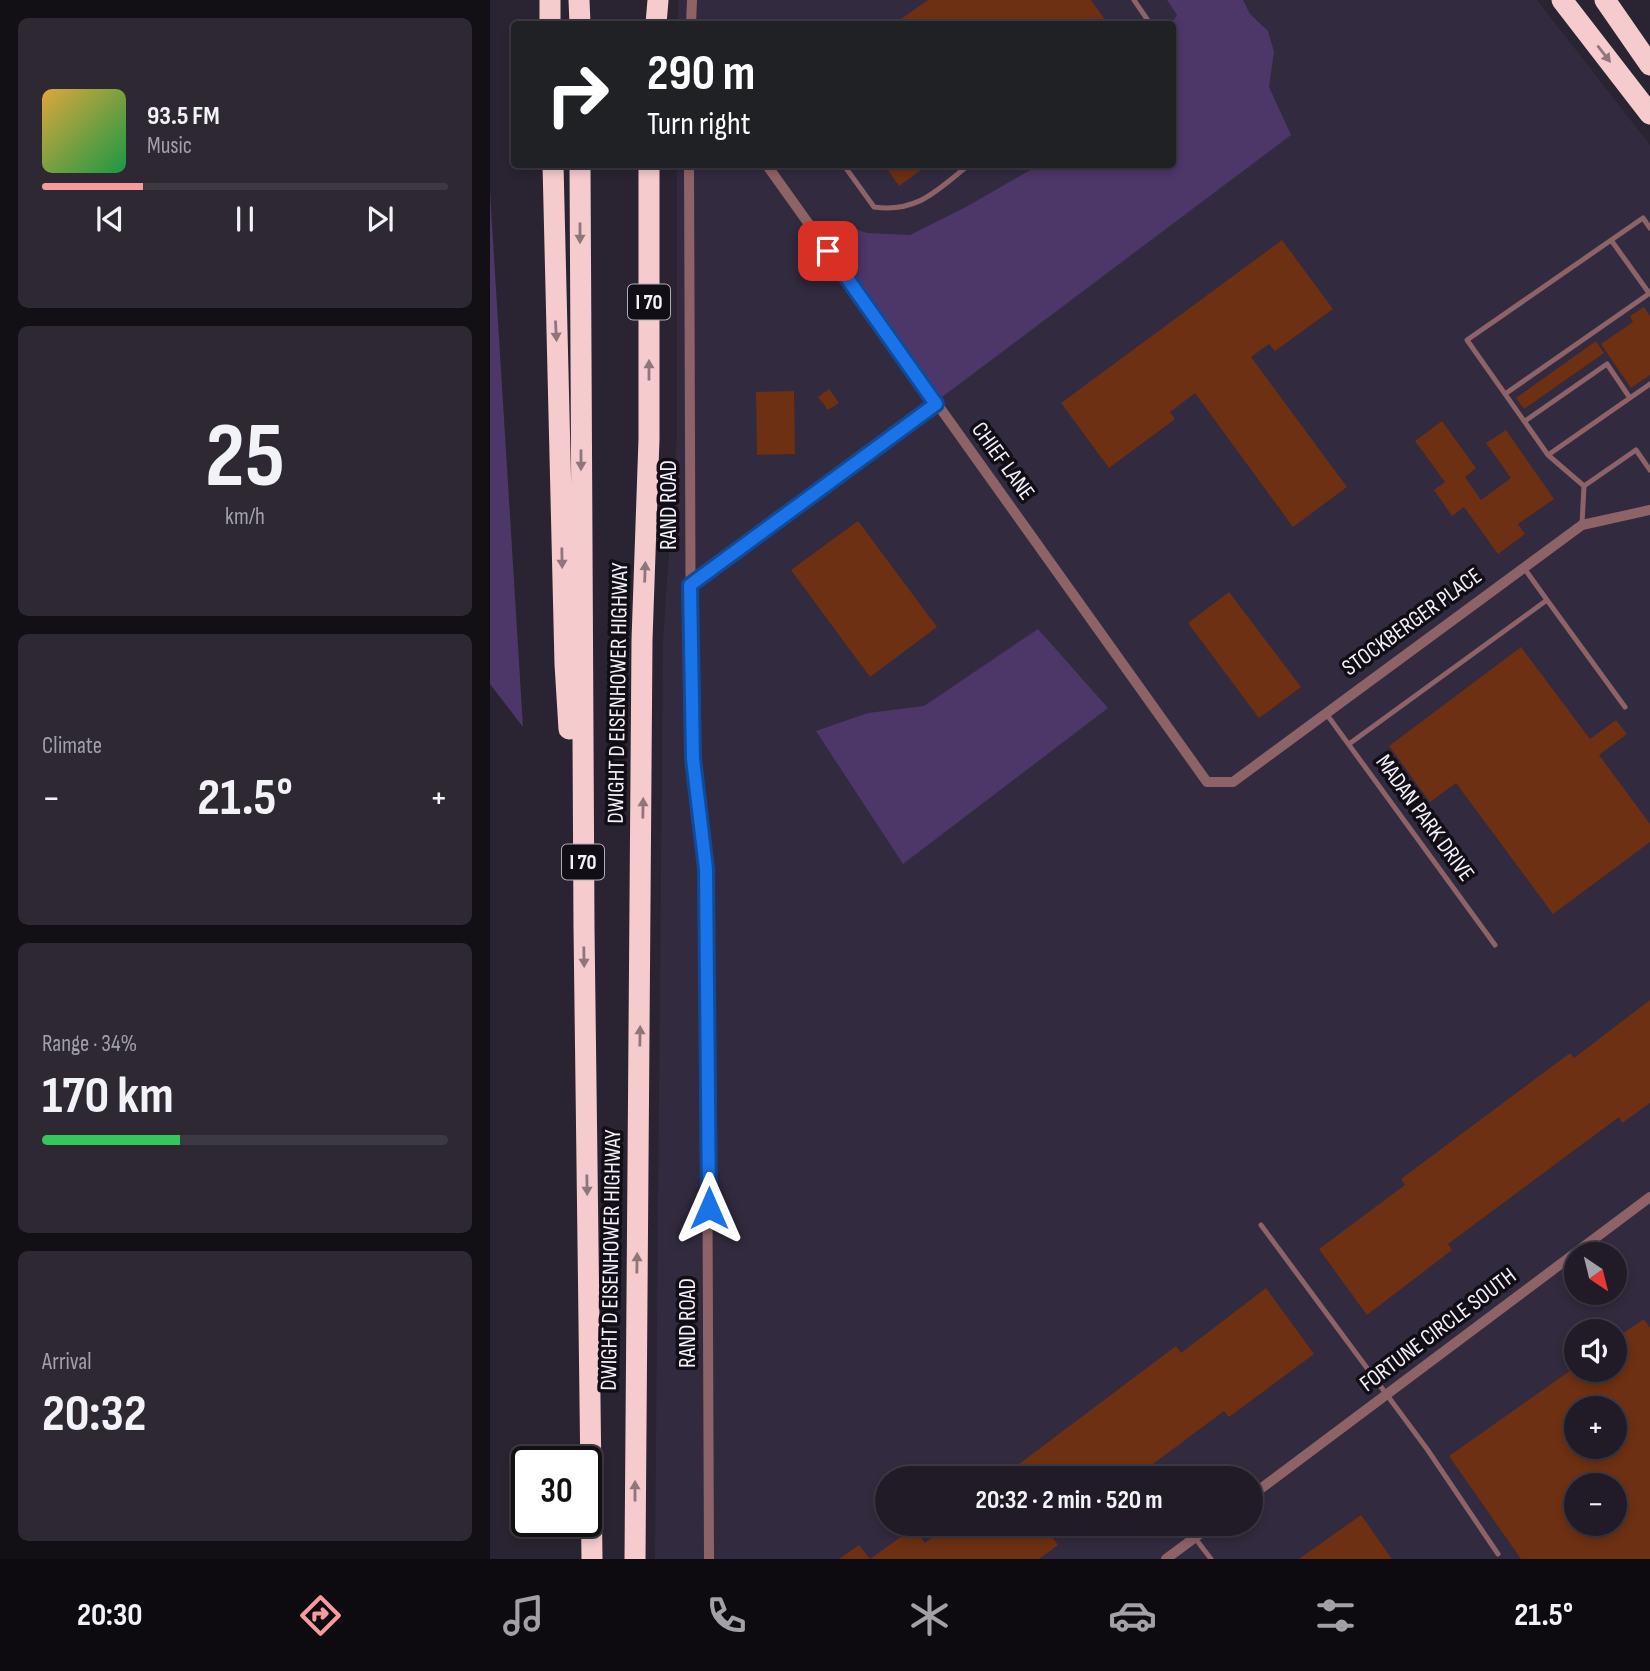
<!DOCTYPE html>
<html lang="en">
<head>
<meta charset="utf-8">
<style>
  :root { --surface:#201b26; --page:#2d2832; --text:#f1f3f6; --muted:#a2a1a7; --line:#3d3943; --accent:#f59b9d }
  body { margin:0; font-family:"Sofia Sans Condensed",sans-serif; background:var(--page); color:var(--text); height:100vh; display:flex; flex-direction:column; font-size:26px; white-space:nowrap }
  * { box-sizing:border-box; margin:0 }
  p { font-size:23px; color:var(--muted) }
  .icon { flex:none; width:38px; height:38px; fill:none; stroke:currentColor; stroke-width:2; stroke-linecap:round; stroke-linejoin:round }
  .map { position:relative; flex:1; overflow:hidden }
  .details { display:flex; flex-direction:column; gap:18px; padding:18px; background:#120f15; width:490px }
  .details>* { flex:none }
  .guide { position:absolute; left:21px; top:21px; width:665px; height:147px; border-radius:7px; box-shadow:0 4px 10px #0003,0 0 0 2px var(--line); background:#202124; color:#fff; overflow:hidden }
  .needle { width:46px; rotate:145deg }
  .controls { position:absolute; left:1074px; top:1242px; display:grid; gap:14px }
  .controls a { display:grid; place-items:center; width:63px; height:63px; border-radius:50%; background:var(--surface); box-shadow:0 4px 10px #0003,0 0 0 2px var(--line); font-size:35px }
  .speed { position:absolute; left:21px; top:1446px; display:flex; gap:14px; font-size:35px; font-weight:700; text-align:center }
  .speed>* { display:grid; place-content:center; width:91px; height:91px; border-radius:50%; background:var(--surface); box-shadow:0 4px 10px #0003,0 0 0 2px var(--line); line-height:1 }
  .speed .limit { border:4px solid #111; border-radius:10px; background:#fff; color:#111 }
  .pin { position:absolute; display:grid; place-items:center; width:60px; height:60px; color:#fff; margin:-30px; border-radius:14px; box-shadow:0 4px 10px #0006 }
  .me { position:absolute; width:77px; margin:-38px; rotate:0deg; stroke-linejoin:round; filter:drop-shadow(0 0 5px #0008) }
  .turn { display:flex; align-items:center; gap:24px; height:147px; padding:0 21px; font-size:32px }
  .turn .icon { width:91px; height:91px; stroke-width:2.5 }
  .turn b { display:block; font-size:49px; line-height:60px }
  .big { font-size:52px; font-weight:700; line-height:1.1 }
  .details .card { flex:1; display:flex; flex-direction:column; justify-content:center; gap:10px; min-width:0; padding:0 24px; border-radius:10px; background:var(--page) }
  .details .dial { align-items:center; gap:0 }
  .dial b { font-size:91px; line-height:1 }
  .song { display:flex; align-items:center; gap:21px }
  .cover { width:84px; height:84px; border-radius:10px; background:linear-gradient(135deg,hsl(40 70% 55%),hsl(140 70% 35%)) }
  .played { height:7px; border-radius:4px; background:linear-gradient(90deg,var(--accent) 25%,var(--line) 25%) }
  .keys { display:flex; justify-content:space-around; direction:ltr }
  .heat { display:flex; justify-content:space-between; align-items:center; font-size:38px; direction:ltr }
  .charge { height:10px; border-radius:5px; background:linear-gradient(90deg,#34c759 34%,var(--line) 0) }
  .trip { position:absolute; left:385px; top:1466px; width:388px; height:70px; border-radius:35px; background:var(--surface); box-shadow:0 4px 10px #0003,0 0 0 2px var(--line); font-weight:700; line-height:70px; text-align:center }
  .dock { display:flex; height:112px; justify-content:space-around; align-items:center; background:#0d0b0f; color:var(--muted) }
  .dock .icon { width:49px; height:49px }
  .dock .current { color:var(--accent) }
  .dock b { font-size:32px; color:var(--text) }
  main { display:flex; flex:1; min-height:0 }
  .map>svg:first-child { display:block }
  .built { fill:#322a3e; fill-rule:evenodd }
  .green { fill:#4c3768 }
  .building { fill:#6d3012; fill-rule:evenodd }
  .lines { fill:none; stroke-linecap:round; stroke-linejoin:round }
  .lane { stroke:#8d6368; stroke-width:5 }
  .street { stroke:#8d6368; stroke-width:10 }
  .highway { stroke:#f5cbce; stroke-width:21 }
  .oneway { fill:#8e767b }
  .route-casing { stroke:#114b97; stroke-width:18 }
  .route { stroke:#1a73e8; stroke-width:12 }
  .labels { text-anchor:middle; dominant-baseline:central; stroke-width:7; stroke-linejoin:round; paint-order:stroke }
  .shield { fill:#110f15; stroke:#b1adb6; stroke-width:2 }
  .shield-label { font-size:21px; font-weight:bold; fill:#f5f1fb }
  .street-label { font-size:23px; fill:#f5f1fb; stroke:#110f15 }
</style>
</head>
<body>
<main>
<section class="details">
<div class="card">
<div class="song"><i class="cover"></i><div><b>93.5 FM</b><p>Music</p></div></div>
<div class="played"></div>
<div class="keys"><svg class="icon" aria-label="previous" viewBox="0 0 24 24"><path d="M18 5L8 12l10 7zM5 5v14"/></svg><svg class="icon" aria-label="pause" viewBox="0 0 24 24"><path d="M8 5v14M16 5v14"/></svg><svg class="icon" aria-label="next" viewBox="0 0 24 24"><path d="M6 5l10 7-10 7zM19 5v14"/></svg></div>
</div>
<div class="card dial"><b>25</b><p>km/h</p></div>
<div class="card"><p>Climate</p>
<div class="heat"><a>−</a><b class="big">21.5°</b><a>+</a></div>
</div>
<div class="card"><p>Range · 34%</p><b class="big">170 km</b><div class="charge"></div></div>
<div class="card"><p>Arrival</p><b class="big">20:32</b></div>
</section>
<div class="map">
<svg width="1160" height="1559" viewBox="0 0 1160 1559">
  <rect width="100%" height="100%" fill="#2a2432"/>
  <path class="built" d="M188,0H1047L1160,145V1559H165L173,640L187,438V165L682,164V24H188ZM1087,1255H1125V1293H1087ZM1087,1332H1125V1370H1087ZM1087,1409H1125V1447H1087ZM397,1479H761V1524H397ZM1087,1486H1125V1524H1087Z"/>
  <path class="green" d="M677,0H753L760,14L778,31L784,52L779,87L801,135L452,397L432,379L341,242L337,224L354,225L377,233L420,235L476,207L549,165L682,164L681,24L687,15Z
    M0,192L33,727L0,684Z
    M548,629L618,708L413,864L326,731L378,713L434,706Z"/>
  <path class="building" d="M438,0H601L618,24H404Z
    M394,164H439L409,186Z
    M792,240L843,309L785,351L779,344L761,357L857,487L803,527L705,393L680,412L685,419L619,468L571,403Z
    M1154,307L1160,316V375L1141,388L1111,344L1143,322L1140,316Z
    M1106,341L1114,353L1034,409L1026,398Z
    M339,389L349,403L338,410L328,397Z
    M304,391L305,454L267,455L266,392Z
    M952,421L986,468L975,477L991,500L1021,478L996,443L1016,430L1064,499L1028,524L1035,534L1008,554L974,507L962,516L944,490L955,482L925,441Z
    M368,521L447,627L380,677L301,570Z
    M739,592L811,687L769,718L698,623Z
    M1031,647L1100,739L1126,720L1137,734L1109,755L1160,824V842L1063,914L966,783L940,802L899,746Z
    M1160,1000V1103L1132,1123L1129,1117L958,1244L962,1250L877,1315L829,1249L915,1185L911,1179L1080,1053L1084,1058Z
    M776,1288L824,1354L739,1417L734,1411L643,1479H509L686,1346L691,1353Z
    M1154,1319L1160,1328V1559H1031L959,1456L1081,1370H1125V1339ZM1087,1409H1125V1447H1087ZM1087,1486H1125V1524H1087Z
    M871,1515L902,1559H809Z
    M459,1524H582L563,1538L568,1545L549,1559H349L369,1545L380,1559L423,1528L435,1543Z"/>
  <g class="lines">
    <path class="lane" d="M644,0L659,22L655,24
      M353,164L384,207C428,213 447,190 480,164
      M1160,228L1153,218L977,340L1058,455L1160,384
      M1121,240L1159,293
      M1015,394L1160,293
      M1035,421L1117,364L1140,398
      M1058,455L1094,486
      M1092,524L1094,486L1146,450L1160,470
      M1057,600L1135,707
      M835,712L1005,945
      M859,744L1057,600L1034,568
      M771,1225L937,1449L1008,1554
      M705,1538L721,1559"/>
    <path class="street" d="M201,24L202,0
      M199,164L201,718L216,869L219,1559
      M276,164L717,782H743L1092,525L1160,510
      M200,585L446,404
      M761,1496L1160,1197
      M676,1559L723,1524"/>
    <path class="highway" d="M60,0V24
      M89,0L90,24
      M1072,0L1160,114
      M1115,0L1160,65
      M166,24L168,0
      M63,164L75,664L79,729
      M90,164L94,927L102,1559
      M145,1559L152,640L159,439V164"/>
  </g>
  <defs><path id="oneway-solid" d="M-6-.8H1V-3.2L6.5 0L1 3.2V.8H-6Z" transform="scale(1.75)"/></defs>
  <g class="oneway">
    <use href="#oneway-solid" transform="translate(1114 54) rotate(52)"/>
    <use href="#oneway-solid" transform="translate(90 233) rotate(90)"/>
    <use href="#oneway-solid" transform="translate(66 331) rotate(87)"/>
    <use href="#oneway-solid" transform="translate(159 370) rotate(-90)"/>
    <use href="#oneway-solid" transform="translate(91 460) rotate(90)"/>
    <use href="#oneway-solid" transform="translate(72 558) rotate(89)"/>
    <use href="#oneway-solid" transform="translate(155 572) rotate(-88)"/>
    <use href="#oneway-solid" transform="translate(153 808) rotate(-89)"/>
    <use href="#oneway-solid" transform="translate(94 957) rotate(89)"/>
    <use href="#oneway-solid" transform="translate(150 1036) rotate(-89)"/>
    <use href="#oneway-solid" transform="translate(97 1185) rotate(89)"/>
    <use href="#oneway-solid" transform="translate(147 1263) rotate(-89)"/>
    <use href="#oneway-solid" transform="translate(145 1491) rotate(-90)"/>
  </g>
  <g class="lines">
    <defs>
      <path id="route" d="M219,1208L216,869L203,759L200,585L446,404L338,251"/>
    </defs>
    <use href="#route" class="route-casing"/>
    <use href="#route" class="route"/>
  </g>
  <g class="labels">
    <g class="shield">
      <rect x="138" y="284.5" width="42" height="35" rx="5"/>
      <rect x="72" y="844.5" width="42" height="35" rx="5"/>
    </g>
    <g class="shield-label">
      <text x="159" y="302">I 70</text>
      <text x="93" y="862">I 70</text>
    </g>
    <g class="street-label">
      <text transform="translate(513 461) rotate(54)">CHIEF LANE</text>
      <text transform="translate(179 505) rotate(-90)">RAND ROAD</text>
      <text transform="translate(922 622) rotate(-36)">STOCKBERGER PLACE</text>
      <text transform="translate(128 693) rotate(-89)">DWIGHT D EISENHOWER HIGHWAY</text>
      <text transform="translate(935 818) rotate(54)">MADAN PARK DRIVE</text>
      <text transform="translate(121 1260) rotate(-89)">DWIGHT D EISENHOWER HIGHWAY</text>
      <text transform="translate(198 1323) rotate(-90)">RAND ROAD</text>
      <text transform="translate(948 1330) rotate(-37)">FORTUNE CIRCLE SOUTH</text>
    </g>
  </g>
</svg>
<div class="controls">
<a><svg class="needle" viewBox="-14 -14 28 28"><path d="M0-13l5 13h-10z" fill="#e53935"/><path d="M0 13l5-13h-10z" fill="#a2a1a7"/></svg></a>
<a><svg class="icon" aria-label="sound" viewBox="0 0 24 24"><path d="M4 9h4l5-4v14l-5-4H4zM17 9q2 3 0 6"/></svg></a>
<a>+</a>
<a>−</a>
</div>
<div class="speed"><div class="limit">30</div></div>
<div class="pin" style="left:338px;top:251px;background:#d93025"><svg class="icon" aria-label="arrive" viewBox="0 0 24 24"><path d="M6 21V4h12l-3 4 3 4H6"/></svg></div>
<svg class="me" style="left:219px;top:1208px" viewBox="-20 -20 40 40"><path d="M0-17L14 15 0 8-14 15z" fill="#1a73e8" stroke="#fff" stroke-width="4"/></svg>
<div class="trip">20:32 · 2 min · 520 m</div>
<div class="guide">
<div class="turn"><svg class="icon" aria-label="right" viewBox="0 0 24 24"><path d="M7 20v-9h11M14 6l5 5-5 5"/></svg><div><b>290 m</b>Turn right</div></div>
</div>
</div>
</main>
<nav class="dock">
<b>20:30</b>
<svg class="icon current" aria-label="directions" viewBox="0 0 24 24"><path d="M12 3l9 9-9 9-9-9zM9 14v-3h6M13 9l2 2-2 2"/></svg>
<svg class="icon" aria-label="music" viewBox="0 0 24 24"><path d="M9 18V5l10-2v13"/><circle cx="6" cy="18" r="3"/><circle cx="16" cy="16" r="3"/></svg>
<svg class="icon" aria-label="phone" viewBox="0 0 24 24"><path d="M5 4h4l2 5-3 2q2 4 5 5l2-3 5 2v4C11 20 4 13 5 4z"/></svg>
<svg class="icon" aria-label="climate" viewBox="0 0 24 24"><path d="M12 3v18M4 7l16 10M4 17L20 7"/></svg>
<svg class="icon" aria-label="car" viewBox="0 0 24 24"><path d="M5 17H2v-5l4-1 3-4h7l3 4 3 1v5h-3M9 17h6M6 11h13"/><circle cx="7" cy="17" r="2"/><circle cx="17" cy="17" r="2"/></svg>
<svg class="icon" aria-label="filters" viewBox="0 0 24 24"><path d="M4 7h16M4 17h16"/><circle cx="9" cy="7" r="2"/><circle cx="15" cy="17" r="2"/></svg>
<b>21.5°</b>
</nav>
</body>
</html>
